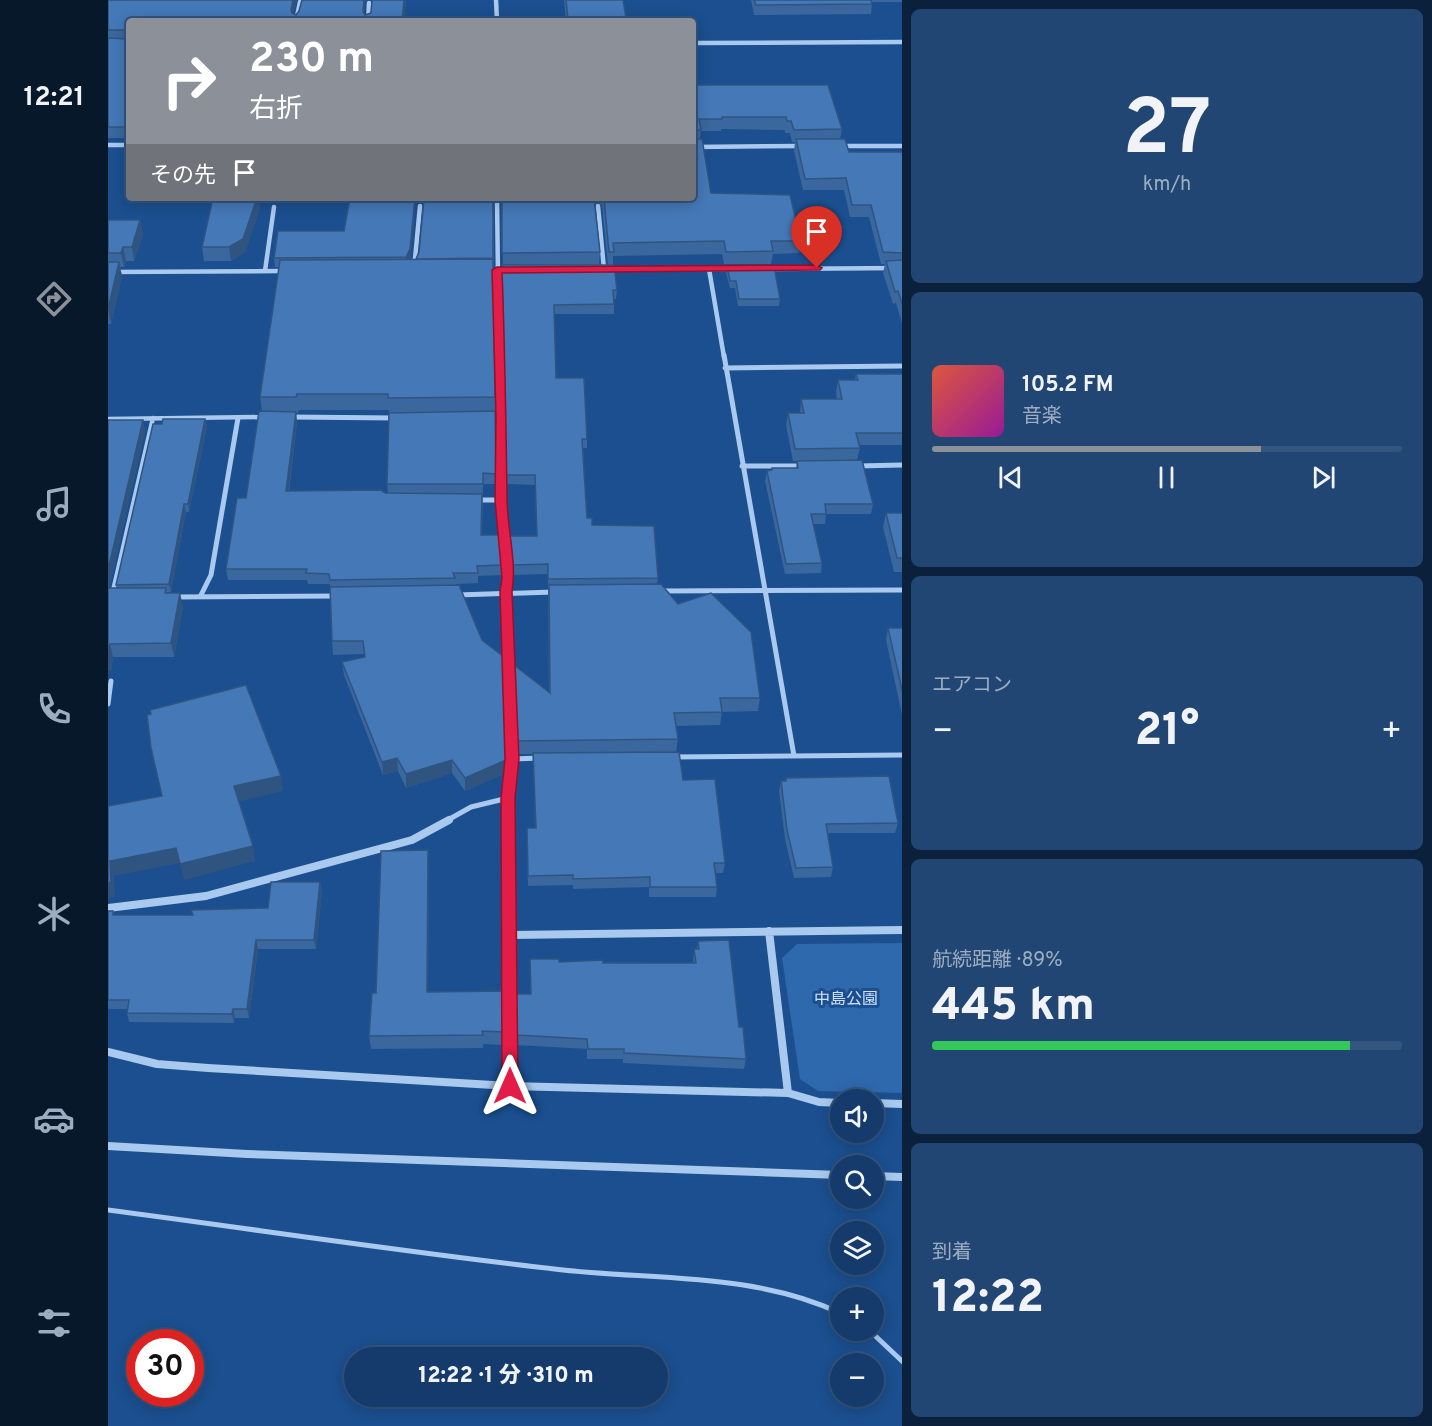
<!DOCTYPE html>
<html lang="ja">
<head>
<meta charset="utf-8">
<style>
  :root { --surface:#143b6b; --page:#214673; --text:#f1f3f6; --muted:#9dadc1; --line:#33557e; --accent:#8c9099 }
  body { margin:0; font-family:Overpass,"Noto Sans JP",sans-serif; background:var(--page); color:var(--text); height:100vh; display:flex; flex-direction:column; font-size:22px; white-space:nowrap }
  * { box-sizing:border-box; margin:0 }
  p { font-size:20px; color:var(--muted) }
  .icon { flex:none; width:33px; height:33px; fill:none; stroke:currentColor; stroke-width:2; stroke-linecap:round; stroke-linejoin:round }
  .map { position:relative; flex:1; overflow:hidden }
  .panel { display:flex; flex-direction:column; gap:9px; padding:9px; background:#0b203b; width:530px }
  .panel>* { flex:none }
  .top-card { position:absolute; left:18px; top:18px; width:570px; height:183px; border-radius:6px; box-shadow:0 3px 15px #0003,0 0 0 2px var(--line); background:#8c9099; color:#fff; overflow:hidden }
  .fabs { position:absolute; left:722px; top:1089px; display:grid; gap:12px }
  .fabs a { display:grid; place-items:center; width:54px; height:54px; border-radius:50%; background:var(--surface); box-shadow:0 3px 15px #0003,0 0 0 2px var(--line); font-size:30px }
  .speed { position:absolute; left:18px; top:1329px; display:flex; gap:12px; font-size:30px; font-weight:700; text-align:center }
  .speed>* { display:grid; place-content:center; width:78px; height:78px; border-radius:50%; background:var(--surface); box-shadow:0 3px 15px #0003,0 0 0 2px var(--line); line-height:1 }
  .speed .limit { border:9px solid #d22; background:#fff; color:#111 }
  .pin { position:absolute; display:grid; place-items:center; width:51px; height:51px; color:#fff; margin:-62px -26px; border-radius:50% 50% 50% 0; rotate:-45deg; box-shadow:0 0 6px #0007 }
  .pin .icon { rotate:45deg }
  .me { position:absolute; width:66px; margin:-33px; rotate:0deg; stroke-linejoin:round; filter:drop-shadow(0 0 4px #0008) }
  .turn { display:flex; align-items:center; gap:21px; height:126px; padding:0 24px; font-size:27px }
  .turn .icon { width:78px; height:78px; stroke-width:2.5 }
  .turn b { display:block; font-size:42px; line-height:51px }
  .then { display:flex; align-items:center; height:57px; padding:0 24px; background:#0003; gap:12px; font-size:22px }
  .big { font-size:45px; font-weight:800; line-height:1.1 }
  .panel .widget { flex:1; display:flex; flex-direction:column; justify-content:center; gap:9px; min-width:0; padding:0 21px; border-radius:9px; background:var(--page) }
  .panel .dial { align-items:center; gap:0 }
  .dial b { font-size:78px; line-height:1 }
  .song { display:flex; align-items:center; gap:18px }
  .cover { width:72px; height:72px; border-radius:9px; background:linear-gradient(135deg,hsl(10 70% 55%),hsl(300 70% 35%)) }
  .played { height:6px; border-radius:3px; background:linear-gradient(90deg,var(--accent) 70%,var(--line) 70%) }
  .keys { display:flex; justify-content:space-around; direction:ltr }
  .heat { display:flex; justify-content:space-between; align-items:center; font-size:33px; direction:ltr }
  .charge { height:9px; border-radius:4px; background:linear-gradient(90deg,#34c759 89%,var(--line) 0) }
  .trip { position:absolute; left:236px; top:1347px; width:324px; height:60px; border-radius:30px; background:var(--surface); box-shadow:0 3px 15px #0003,0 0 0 2px var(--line); font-weight:800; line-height:60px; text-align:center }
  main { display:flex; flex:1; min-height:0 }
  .dock { display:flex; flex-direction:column; width:108px; justify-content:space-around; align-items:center; background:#08182b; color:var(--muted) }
  .dock .icon { width:42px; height:42px }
  .dock .current { color:var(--accent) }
  .dock b { font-size:27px; color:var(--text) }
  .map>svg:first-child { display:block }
  .green { fill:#2e69ad }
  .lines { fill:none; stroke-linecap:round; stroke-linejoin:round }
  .service-far1 { stroke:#a9c9ee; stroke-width:4.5 }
  .service { stroke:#a9c9ee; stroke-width:5 }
  .minor-far2 { stroke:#a9c9ee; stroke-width:4.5 }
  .minor-far1 { stroke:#a9c9ee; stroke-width:5 }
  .minor { stroke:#a9c9ee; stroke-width:8 }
  .wall { fill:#3a679d; fill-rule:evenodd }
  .shaded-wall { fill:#305480 }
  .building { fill:#4478b7; stroke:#305480; stroke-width:1.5 }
  .route { fill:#e11d48; stroke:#92132f; stroke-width:1.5 }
  .labels { text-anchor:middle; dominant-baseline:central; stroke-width:6; stroke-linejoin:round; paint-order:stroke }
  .park-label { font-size:16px; fill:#cfe3fa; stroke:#1b4f8f }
</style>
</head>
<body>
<main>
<nav class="dock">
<b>12:21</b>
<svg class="icon current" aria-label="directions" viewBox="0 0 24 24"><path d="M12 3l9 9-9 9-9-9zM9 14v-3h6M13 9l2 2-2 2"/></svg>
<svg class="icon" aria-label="music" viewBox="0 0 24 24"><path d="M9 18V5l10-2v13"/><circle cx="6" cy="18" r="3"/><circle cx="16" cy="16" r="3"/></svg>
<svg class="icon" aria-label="phone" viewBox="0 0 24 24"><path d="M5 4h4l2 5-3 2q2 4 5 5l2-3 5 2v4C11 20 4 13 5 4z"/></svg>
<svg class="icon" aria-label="climate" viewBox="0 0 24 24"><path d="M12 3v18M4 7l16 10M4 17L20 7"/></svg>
<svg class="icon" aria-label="car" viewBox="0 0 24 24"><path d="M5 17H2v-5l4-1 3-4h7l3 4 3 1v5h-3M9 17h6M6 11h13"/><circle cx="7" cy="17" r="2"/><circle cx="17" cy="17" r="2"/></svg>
<svg class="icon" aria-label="filters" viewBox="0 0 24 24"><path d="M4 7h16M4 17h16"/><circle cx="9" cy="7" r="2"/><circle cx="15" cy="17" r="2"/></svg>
</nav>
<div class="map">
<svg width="795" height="1426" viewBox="0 0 795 1426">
  <rect width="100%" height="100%" fill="#1b4f8f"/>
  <path class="green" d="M794,943V1093L710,1091L692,1079L674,958L689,944Z"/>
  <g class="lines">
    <path class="service-far1" d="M0,419L156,417
      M5,591L45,418"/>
    <path class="service" d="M0,1210C152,1230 303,1253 455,1270C547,1280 647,1273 732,1313
      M761,1330L795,1362"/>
    <path class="minor-far2" d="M388,0L389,21
      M188,21L192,2
      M260,21L261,3
      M585,43L795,42
      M0,145H21
      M733,146H795
      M585,147L692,146
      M389,198L391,357
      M490,206L496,269
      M304,265L307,259L312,206
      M499,269H626
      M601,269L616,357
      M661,269L795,268
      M157,271L166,207
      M0,272L176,271"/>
    <path class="minor-far1" d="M391,355L393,500L400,578L398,592L404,759L400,821
      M616,355L686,756
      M617,368L795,366
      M182,417L288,418
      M634,466H696
      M749,466L795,465
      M369,500H393
      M552,591L795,590
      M349,595L446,592
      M67,597L230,596
      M92,597L103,575L130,418
      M0,704L3,681
      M563,757L795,755
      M404,759L433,758
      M338,821L363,807L400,798"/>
    <path class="minor" d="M400,820L402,1086
      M0,908L98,896L304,840L341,820
      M661,931L680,1093
      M402,935L795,930
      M0,1052L49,1064L100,1068L402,1086L680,1093L711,1102L732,1103
      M765,1103L795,1104
      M0,1146L139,1154L732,1175
      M765,1176L795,1177"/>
  </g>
  <path class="wall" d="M0,0H189L185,14L188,15L191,11L194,0H259L257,2L256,13L257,15L263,13L264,1L262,0H298L296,21H21V138H0Z
    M456,0H515L518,21H458Z
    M643,0H795V2H763L764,4L763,14L646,15Z
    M585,85L734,129L732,139L741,152H795V327L788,303L785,304L775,273L777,264H773L761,217H742L736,190H695L686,151L687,142H684L682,133H677V130L613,129V131H593L592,139L603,193L693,241L691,253L665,254L663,264H616L614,254L505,256V265L509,290L508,299H506V314H446L448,378L479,439V448H475L479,518L484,525L550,578L549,584L652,698L650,711L614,712L612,725L568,726L570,739L568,752L575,780L617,863L615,873H608L609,887L608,897H541V887L465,889V885L420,886L419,838L427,828L425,754H409L406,665L441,693L440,574L405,575L402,536H429L427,485L398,484L394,198H585ZM490,202L494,206L500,265H491L492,252L487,205Z
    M385,199L388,484H375L374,535L395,565V575L370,576V583L348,584L398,773L357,791L344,773L298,788L290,771L275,775L236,675L234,662L257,657L256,654L225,655L224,641L222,584H200L199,580H120L118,569L138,498L154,411L152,397L171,267H167L166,258L236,231L303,258L302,260H308ZM191,410H281L279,484L280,493L181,491L189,423L188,413H190Z
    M152,207L137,252L123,261H96L94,247Z
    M0,220H32L35,235L26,261H18L16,267H12L14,276L3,324H0Z
    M619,266L672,299L671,306H630L627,288H622L618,273Z
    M748,374H795V445H751L752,448L749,460L765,504L763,514H718L717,524H705L714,563L713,573L677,574L657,481L659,471L688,468L689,461H685L678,425L680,413H692L693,399H729L728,392L730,380H747Z
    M97,419L99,427L81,512H78L63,592H59V593L75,606L66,657H5L3,671H0V420H35L37,431L1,588H9L8,585L54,424Z
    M778,513H795V572H786L775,527Z
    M780,628H795V720L778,640Z
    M678,778L790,823L787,833H720L725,867L723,877L686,878L677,839L671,791L673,781H677Z
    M321,863L320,992L395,991L396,1045L375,1044V1048L263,1049L261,1036L268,993Z
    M212,882L214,891L208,949H150L141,1018H127L126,1023L21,1022L19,1013L20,1009H0V911H5L6,915H85L160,908Z
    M590,941L631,1027L638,1059L636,1069L515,1063V1059H479V1049L408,1045L407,994H422V959L451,962L585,963L586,949H589Z"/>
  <path class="shaded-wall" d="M185,0H189L184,20L183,10Z
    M256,0H259L257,2L256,21Z
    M296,0H298L296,21H294Z
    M149,198H151L152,207L137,252L123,261L121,247Z
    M307,198H308L303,258L298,266V257Z
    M486,198H490V202L486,206Z
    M32,220L35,235L26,261L24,247Z
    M15,247L18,261L16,267L13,253Z
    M11,262L14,276L3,324L0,309Z
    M188,412L189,423L179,502L178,491Z
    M97,419L99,427L81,512L80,504Z
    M35,420L37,431L0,592V570Z
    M76,504L78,512L63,592L61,584Z
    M72,593L75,606L66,657L63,643Z
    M2,644L5,657L3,671H0V655Z
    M289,758L290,771L275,775L274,762Z
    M344,760V773L298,788V774Z
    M398,760V773L357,791V778Z
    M173,776L175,791L129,802L126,786Z
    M145,846L147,861L76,880L72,864Z
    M68,848L72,863L6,876L7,897L0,899V883L2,861Z
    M320,850L321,863L320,1005L319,992Z
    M212,882L214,891L208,949L206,940Z
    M148,940L150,949L141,1018L139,1009Z
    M125,1009L127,1018L126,1023L124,1014Z"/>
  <path class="building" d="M0,0H185L183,10L184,13L188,15L191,11L194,0H256L255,11L257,15L263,13L264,0H296L294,21H21V31L20,30H0Z
    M458,0H515L518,18L460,19Z
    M646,0H763L764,4L648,5Z
    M21,37V127H0V38L20,39Z
    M585,85H720L734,129L686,130L683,121H679L678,117H614V119H591L593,130H585Z
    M585,139H594L603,193L682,195L693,241H663L665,251L618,252L616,241L505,243L506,252H501L496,198H585Z
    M688,139H737L741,152H795V253L775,252L763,205H744L738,178L697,179Z
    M105,198H149L135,239L121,247H94Z
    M242,198H307L302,249L298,257L166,258L170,231H236Z
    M394,198H486L492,252L394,253Z
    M316,199H385V258L308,259L311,252Z
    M0,220H32L24,247H15L13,253H0Z
    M385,259L387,397L280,398V394H189L188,397H152L172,260Z
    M795,260V306L790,291L787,292L778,261Z
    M0,262H11L0,309Z
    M394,265H506L509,290H505L506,304L446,305L448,378H476L479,439H474L479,518H484V525L546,526L550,578L440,579V564L405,565L402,536H429L427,475H398Z
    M619,266H666L672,299H631L628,281H622Z
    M748,374H795V433H748L752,448L687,449L680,413H696L693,399H734L730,380H750Z
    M151,411L188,412L178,491L273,490L277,493L374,494L373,535H392L395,565L369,566L370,573H345L347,578L222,580L221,574L198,573L199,569H118L129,498H138Z
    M387,411L388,474L375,473V484H279L281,413Z
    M55,419H97L80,504H76L61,584L8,585L45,424H54Z
    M0,420H35L0,570Z
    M754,460L765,504H717L718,514H703L714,563L678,564L659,471L664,470V468H690L689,461Z
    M778,513H795V558H789Z
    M553,584L570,604L603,593L643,632L652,698H612L614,712L566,713L570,739L409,741L406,665L442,693L441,585Z
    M351,585L374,640L396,657L398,760L357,778L344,760L298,774L289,758L274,762L234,662L257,657L255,641H224L222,587Z
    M0,588H58L57,593H72L63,643L2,644L0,655Z
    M780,628H795V694Z
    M138,685L173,776L126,786L145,846L72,864L68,848L2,861L3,882L0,883V806L54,796L43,748L39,715L43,714L42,710Z
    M571,752L575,780L607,779L617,863H606L609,887H542V877L465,879V875L420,876L419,828H428L425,753Z
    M781,776L790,823L718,824L725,867L688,868L679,830L673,781H678V778Z
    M320,850L319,992L395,991L396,1032L374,1031L375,1035L261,1036L264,993H268L273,851Z
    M163,882H212L206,940H148L139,1009H125L124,1014L19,1013L21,1000H0V911H5V915H85L83,910L160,908Z
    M621,940L631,1027H635L638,1059L516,1053V1049H480L479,1039L408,1035L407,994H423L422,959H451V962L495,960V963H588L586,949H591L590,941Z"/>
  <path class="route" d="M709,265L714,268L712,270L394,273C397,348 398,422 399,497C399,529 409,561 404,592L411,759L407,798L410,1086L408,1091L402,1093L396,1091L394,1086L393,798L397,759L392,592L394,578L387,500L388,417L384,270L389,267Z"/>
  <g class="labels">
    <g class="park-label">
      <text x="738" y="1000">中島公園</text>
    </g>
  </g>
</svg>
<div class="fabs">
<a><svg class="icon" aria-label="sound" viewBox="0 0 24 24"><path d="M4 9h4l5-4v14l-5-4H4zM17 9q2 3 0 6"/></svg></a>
<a><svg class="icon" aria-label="search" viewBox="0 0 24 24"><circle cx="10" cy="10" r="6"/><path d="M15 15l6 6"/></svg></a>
<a><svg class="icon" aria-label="layers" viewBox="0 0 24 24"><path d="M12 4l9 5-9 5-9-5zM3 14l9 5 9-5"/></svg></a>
<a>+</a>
<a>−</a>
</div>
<div class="speed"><div class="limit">30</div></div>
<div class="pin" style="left:709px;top:268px;background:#d93025"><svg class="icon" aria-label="arrive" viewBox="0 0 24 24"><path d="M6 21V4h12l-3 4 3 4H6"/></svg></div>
<svg class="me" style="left:402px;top:1086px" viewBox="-20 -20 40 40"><path d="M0-17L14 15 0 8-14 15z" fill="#e11d48" stroke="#fff" stroke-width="4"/></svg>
<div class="trip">12:22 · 1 分 · 310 m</div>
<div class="top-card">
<div class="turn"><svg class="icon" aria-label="right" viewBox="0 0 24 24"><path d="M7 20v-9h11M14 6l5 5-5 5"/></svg><div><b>230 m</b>右折</div></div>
<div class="then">その先<svg class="icon" aria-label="arrive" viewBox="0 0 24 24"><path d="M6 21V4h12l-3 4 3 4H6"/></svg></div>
</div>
</div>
<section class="panel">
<div class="widget dial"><b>27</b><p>km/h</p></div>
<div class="widget">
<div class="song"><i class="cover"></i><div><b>105.2 FM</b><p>音楽</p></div></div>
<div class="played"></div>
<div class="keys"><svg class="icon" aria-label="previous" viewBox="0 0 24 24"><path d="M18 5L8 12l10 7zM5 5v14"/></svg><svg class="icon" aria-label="pause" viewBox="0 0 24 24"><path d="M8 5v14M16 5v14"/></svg><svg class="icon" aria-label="next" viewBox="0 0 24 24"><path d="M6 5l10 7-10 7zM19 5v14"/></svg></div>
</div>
<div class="widget"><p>エアコン</p>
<div class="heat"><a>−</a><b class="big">21°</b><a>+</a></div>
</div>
<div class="widget"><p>航続距離 · 89%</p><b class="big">445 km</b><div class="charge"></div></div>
<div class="widget"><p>到着</p><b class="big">12:22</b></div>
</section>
</main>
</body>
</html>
